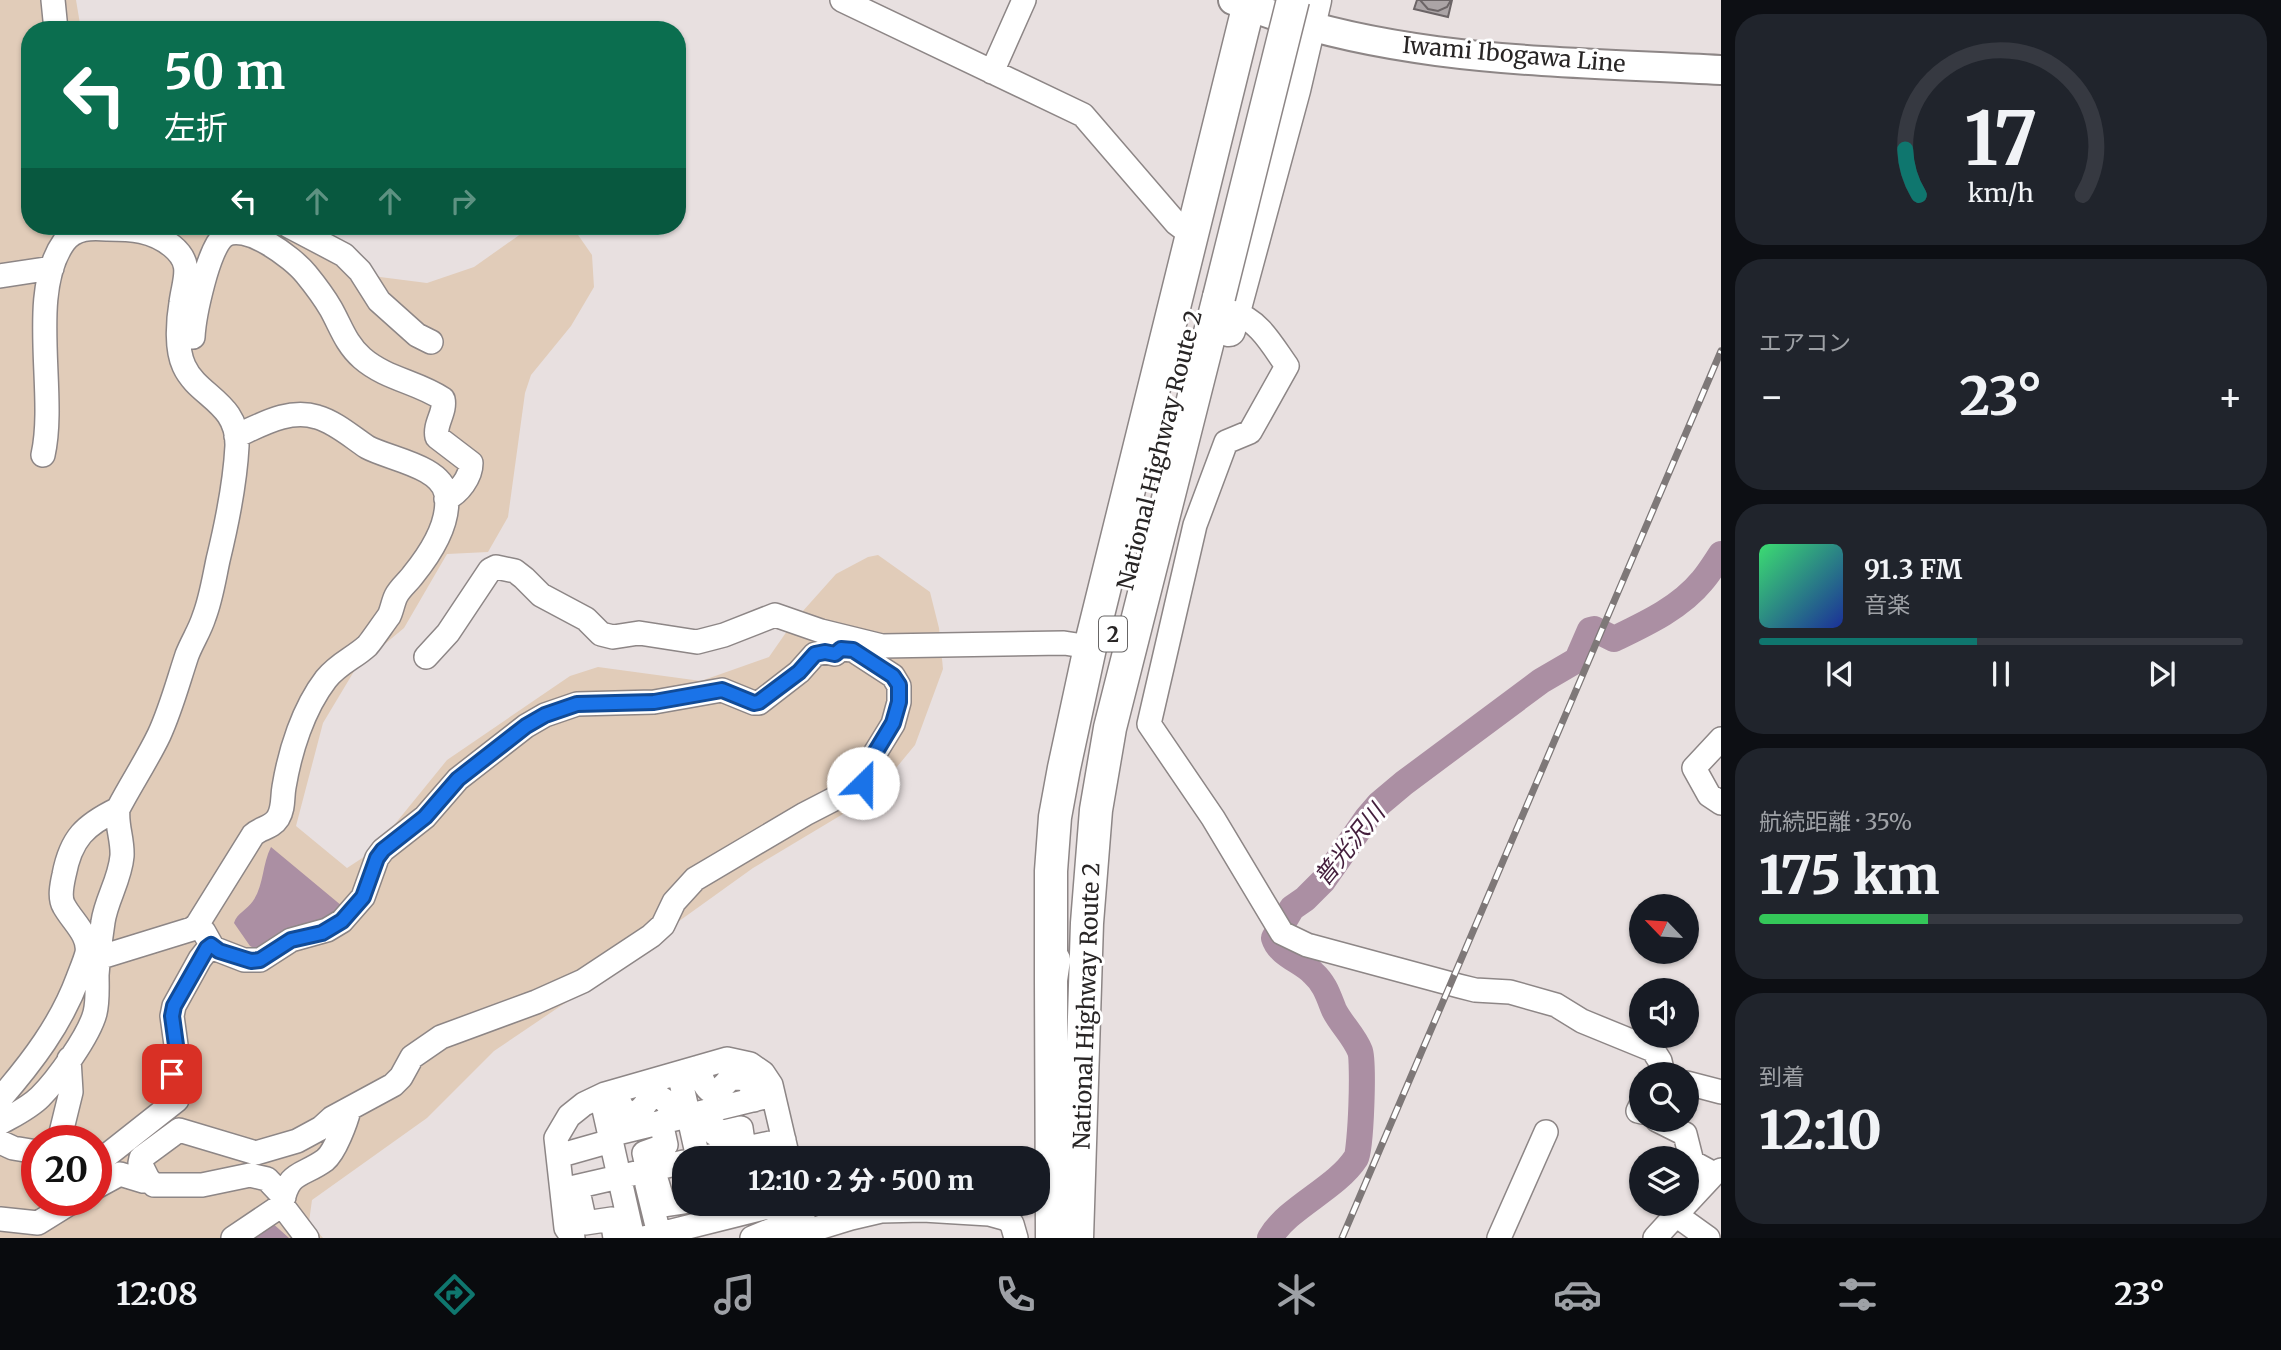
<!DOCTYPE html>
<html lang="ja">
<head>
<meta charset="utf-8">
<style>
  :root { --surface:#171b24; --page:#20242c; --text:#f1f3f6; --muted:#9ea1a6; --line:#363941; --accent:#0f766e }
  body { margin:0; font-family:Merriweather,"Noto Sans JP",serif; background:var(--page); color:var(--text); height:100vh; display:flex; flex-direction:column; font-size:26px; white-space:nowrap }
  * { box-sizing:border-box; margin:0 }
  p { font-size:23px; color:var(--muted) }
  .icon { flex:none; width:38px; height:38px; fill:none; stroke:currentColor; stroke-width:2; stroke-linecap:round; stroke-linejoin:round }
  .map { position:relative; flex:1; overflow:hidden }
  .panel { display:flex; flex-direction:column; gap:14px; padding:14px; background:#0d0f14; width:560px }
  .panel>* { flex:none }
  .top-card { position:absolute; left:21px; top:21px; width:665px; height:214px; border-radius:28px; box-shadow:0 2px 5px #0004; background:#0b6e4f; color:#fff; overflow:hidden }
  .needle { width:46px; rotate:295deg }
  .controls { position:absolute; left:1629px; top:894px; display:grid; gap:14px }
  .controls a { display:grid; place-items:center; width:70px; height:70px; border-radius:50%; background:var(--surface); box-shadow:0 2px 5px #0004; font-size:35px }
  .speed { position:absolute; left:21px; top:1125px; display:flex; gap:14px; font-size:35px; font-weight:700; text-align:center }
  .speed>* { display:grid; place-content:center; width:91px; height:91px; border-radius:50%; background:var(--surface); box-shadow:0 2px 5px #0004; line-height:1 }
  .speed .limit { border:10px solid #d22; background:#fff; color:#111 }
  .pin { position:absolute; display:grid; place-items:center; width:60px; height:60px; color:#fff; margin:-30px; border-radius:14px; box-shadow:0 4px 10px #0006 }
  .me { position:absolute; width:77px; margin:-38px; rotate:23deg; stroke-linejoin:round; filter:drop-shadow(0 0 5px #0008) }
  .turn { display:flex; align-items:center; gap:24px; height:147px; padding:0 28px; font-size:32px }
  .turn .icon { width:91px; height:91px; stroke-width:2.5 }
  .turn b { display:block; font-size:49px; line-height:60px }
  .lanes { display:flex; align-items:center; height:66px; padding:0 28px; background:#0003; justify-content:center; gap:35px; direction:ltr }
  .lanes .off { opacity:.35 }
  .big { font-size:52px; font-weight:800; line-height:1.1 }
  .panel .card { flex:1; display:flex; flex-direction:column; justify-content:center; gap:10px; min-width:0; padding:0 24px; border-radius:28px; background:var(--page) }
  .panel .dial { align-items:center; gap:0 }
  .dial svg { height:182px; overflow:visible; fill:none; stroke:var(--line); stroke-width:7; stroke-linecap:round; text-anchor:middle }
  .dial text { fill:var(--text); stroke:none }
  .song { display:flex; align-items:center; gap:21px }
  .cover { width:84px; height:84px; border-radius:10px; background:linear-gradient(135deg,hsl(140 70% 55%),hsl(230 70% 35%)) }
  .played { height:7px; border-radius:4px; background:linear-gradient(90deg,var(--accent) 45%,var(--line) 45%) }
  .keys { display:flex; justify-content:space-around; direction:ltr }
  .heat { display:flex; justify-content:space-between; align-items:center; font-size:38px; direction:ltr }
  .charge { height:10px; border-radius:5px; background:linear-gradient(90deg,#34c759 35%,var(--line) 0) }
  .trip { position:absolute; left:672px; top:1146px; width:378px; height:70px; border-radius:28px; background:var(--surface); box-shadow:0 2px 5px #0004; font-weight:800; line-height:70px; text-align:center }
  .dock { display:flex; height:112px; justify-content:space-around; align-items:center; background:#090b0e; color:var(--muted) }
  .dock .icon { width:49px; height:49px }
  .dock .current { color:var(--accent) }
  .dock b { font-size:32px; color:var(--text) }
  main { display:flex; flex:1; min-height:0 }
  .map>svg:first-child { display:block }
  .green { fill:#e1ccb9; fill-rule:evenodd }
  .water { fill:#ab8fa3 }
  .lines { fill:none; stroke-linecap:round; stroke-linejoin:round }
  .river { stroke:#ab8fa3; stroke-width:26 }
  .building { fill:#aba4a6; stroke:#6b6466; stroke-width:2 }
  .minor-casing { stroke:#8d8686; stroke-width:26 }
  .major-casing { stroke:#8d8686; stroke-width:32 }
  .highway-casing { stroke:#8d8686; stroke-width:35 }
  .minor { stroke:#fff; stroke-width:23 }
  .major { stroke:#fff; stroke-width:28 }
  .highway { stroke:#fff; stroke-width:32 }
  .rail-casing { stroke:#7e7878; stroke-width:7 }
  .rail { stroke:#fff; stroke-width:4.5; stroke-dasharray:13; stroke-linecap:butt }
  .highway-bridge-casing { stroke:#8d8686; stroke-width:35; stroke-linecap:butt }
  .highway-bridge { stroke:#fff; stroke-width:32 }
  .route-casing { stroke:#114b97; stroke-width:18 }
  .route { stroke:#1a73e8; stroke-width:12 }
  .labels { text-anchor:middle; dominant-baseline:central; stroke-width:6; stroke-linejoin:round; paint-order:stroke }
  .shield { fill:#fff; stroke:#686666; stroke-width:2 }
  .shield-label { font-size:21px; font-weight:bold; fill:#282525 }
  .street-label { font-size:23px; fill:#282525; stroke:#fff }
  .water-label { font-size:24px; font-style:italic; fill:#431d3b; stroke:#fff }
</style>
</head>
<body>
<main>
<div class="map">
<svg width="1721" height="1238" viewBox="0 0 1721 1238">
  <rect width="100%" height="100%" fill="#e8e0e0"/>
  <path class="green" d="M0,0H76L81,30H30V226H298L330,250L380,277L427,283L474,267L532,226L576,232L592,255L594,287L571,326L531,375L525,393L508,517L488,552L447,554L404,628L356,668L323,723L296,826L347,868L373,851L447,760L570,676L598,667L701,681L769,657L794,621L836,574L868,557L878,555L930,592L939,628L943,669L915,745L873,796L753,868L565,1003L494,1051L427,1118L312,1200L309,1222L323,1238H0ZM37,1141H96V1200H37Z"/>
  <path class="water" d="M271,847L342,906L327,922L258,950L250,946L234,923C237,913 247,910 253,901C264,885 262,865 271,847Z
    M270,1221L289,1238H247Z"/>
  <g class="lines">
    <path class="river" d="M1270,1238C1288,1207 1336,1189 1356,1158C1361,1149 1364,1061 1360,1051C1354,1036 1341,1024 1334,1010C1328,995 1325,984 1313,973C1302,961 1279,955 1274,938L1292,908L1305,899L1323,881L1367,818L1379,804L1404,783L1541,681L1577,660L1590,630L1594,629L1614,639C1645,624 1680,608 1702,581C1709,573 1715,563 1721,554"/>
  </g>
  <path class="building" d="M1417,0H1452L1448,17L1414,9Z
    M1420,0H1451L1447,7L1438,11L1428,9Z"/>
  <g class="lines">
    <defs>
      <path id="minor" d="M53,0L56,30
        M842,0L1083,115L1176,223L1184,229L1192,231
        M992,72L1024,0
        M289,226L344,255L360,271L379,301L417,335L431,342
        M0,276L52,268
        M1234,313C1259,320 1272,345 1287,366L1250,432L1226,442L1195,525L1149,724L1213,818L1282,933L1307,945L1459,986L1475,990L1510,992L1556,1005L1582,1021L1653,1050L1660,1061L1663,1074
        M193,337C194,317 208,248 224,236C245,221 293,258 306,274C315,285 324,297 331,309C341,327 346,344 362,358C386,379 418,382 443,399C446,412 434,424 437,437L471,463C471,477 459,493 446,499
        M426,657L448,633L490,570L496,567L515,571L524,578L541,595L586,619L601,634L613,637L639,633L697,642L724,635L775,615L821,631L882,646L1064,643L1090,647
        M1721,739L1694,768L1709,795L1721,803
        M197,925L204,932L213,948L244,960H260L291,940L327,930L342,921L363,897L377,858L383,850L425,817L458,779L526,726L545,715L577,704L654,702L722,690L754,703H759L799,672L815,654L826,652L835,654L841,649L853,650L893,676L899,686V702L893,724L869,763L863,783L853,793L836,798L805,814L695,879L674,902L663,925L651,936L583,981L536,1002L441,1037L412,1057L401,1077L393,1085L332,1118L321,1128L297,1141L256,1153L179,1130L141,1158L140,1163L148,1179L154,1185H202L250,1175L267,1179L284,1197
        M98,958L192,929L197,925L253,835C261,827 271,829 278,818C284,808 282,798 284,787C290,751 303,709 326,679C339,663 354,658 367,646C371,642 385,621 389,616C392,610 393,602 396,596C400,588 408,582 413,575C430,554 451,523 446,494C441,466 389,459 367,447C352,437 335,422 317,417C289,408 261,425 236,436
        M699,1067C704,1091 712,1102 731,1077L746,1079L752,1087L754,1100
        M679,1073L698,1158
        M1687,1083L1721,1092
        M616,1091C619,1103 626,1123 641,1109C646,1105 647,1100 652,1096C667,1097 670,1106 673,1119
        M601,1096L633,1238
        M0,1099C32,1062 61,1024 78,978C81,970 85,961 87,953C90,935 72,921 64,906C59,898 62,884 64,875C71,838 85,825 118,809
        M1642,1103L1638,1111L1642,1112
        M709,1110L715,1134L741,1128L744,1149
        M1657,1120L1685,1134L1692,1162L1714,1174
        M0,1123C14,1115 29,1108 40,1097C57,1080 89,1036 95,1013C98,1001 97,987 97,975C98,958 100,940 103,922C106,900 120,880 122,856C123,840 116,825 118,809C131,784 147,760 159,735C171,709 178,682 187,655C192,642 200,630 204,617C211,599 214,579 218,560C227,523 235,485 237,446C238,402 198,397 184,366C176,349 178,321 181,303C184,279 194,264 172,246C152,230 132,229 107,229C92,228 75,227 64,242C27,294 57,393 43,455
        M609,1135L773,1095
        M59,1141L71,1092L69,1059
        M0,1142L13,1148L37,1152
        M558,1156L611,1141
        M701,1158L784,1140
        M96,1164L177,1100L179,1093L172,1074L176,1045L172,1016L174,1006L200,959L211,945
        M648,1171L644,1153L666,1145L661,1122
        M657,1182L664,1205L684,1202
        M647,1185L659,1234
        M96,1187L120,1174L143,1181L148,1179
        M562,1190L684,1162
        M580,1200L585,1223L612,1219L615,1238
        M1687,1203L1714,1174L1721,1170
        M282,1205C288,1170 302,1177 325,1160C335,1152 346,1122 349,1110
        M1676,1215L1708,1238
        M0,1219L38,1223L75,1200
        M233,1238L282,1205L307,1238
        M573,1238L566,1228L556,1138L569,1116L584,1104L605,1094L727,1059L750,1064L763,1073L771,1085L788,1158
        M644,1238L780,1204
        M752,1238L803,1217
        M786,1238L851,1218L881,1211L923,1210L989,1214L1007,1219L1012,1224L1016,1238
        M1499,1238L1546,1132
        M1655,1238L1686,1204"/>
      <path id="major" d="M1233,0C1386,63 1558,61 1721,70"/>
      <path id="highway" d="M1229,330L1294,90L1315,0
        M1051,980V871L1055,817L1064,768L1091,643L1250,0
        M1052,1238L1051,980L1054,960
        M1077,1238L1087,923L1096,810L1110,728L1219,297"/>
    </defs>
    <use href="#minor" class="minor-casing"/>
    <use href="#major" class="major-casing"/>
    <use href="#highway" class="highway-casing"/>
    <use href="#minor" class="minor"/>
    <use href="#major" class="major"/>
    <use href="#highway" class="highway"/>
    <defs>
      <path id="rail" d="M1342,1238L1721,351"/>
    </defs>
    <use href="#rail" class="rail-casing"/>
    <use href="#rail" class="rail"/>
    <defs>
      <path id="highway-bridge" d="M1219,297L1293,0"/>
    </defs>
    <use href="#highway-bridge" class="highway-bridge-casing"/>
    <use href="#highway-bridge" class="highway-bridge"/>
  </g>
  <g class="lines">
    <defs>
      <path id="route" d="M172,1074L176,1045L172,1016L174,1006L207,948L211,945L219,951L251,961L260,960L291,940L322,933L342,921L363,897L377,858L383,850L425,817L458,779L526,726L545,715L577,704L654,702L722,690L754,703L759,702L799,672L815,654L825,652L835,654L841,649L853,650L893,676L899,685V702L893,723L869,763L863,783"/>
    </defs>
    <use href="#route" class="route-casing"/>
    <use href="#route" class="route"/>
  </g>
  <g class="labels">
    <rect class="shield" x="1099" y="616.5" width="28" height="35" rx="5"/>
    <g class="shield-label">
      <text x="1113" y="634">2</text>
    </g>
    <g class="street-label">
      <text transform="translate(1514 54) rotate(5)">Iwami Ibogawa Line</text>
      <text transform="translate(1159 450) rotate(-76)">National Highway Route 2</text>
      <text transform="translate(1086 1006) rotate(-88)">National Highway Route 2</text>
    </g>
    <g class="water-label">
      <text transform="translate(1349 845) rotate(-51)">普光沢川</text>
    </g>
  </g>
</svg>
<div class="controls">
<a><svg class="needle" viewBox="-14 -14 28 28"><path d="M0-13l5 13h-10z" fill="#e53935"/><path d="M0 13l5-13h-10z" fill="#9ea1a6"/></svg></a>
<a><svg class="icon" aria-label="sound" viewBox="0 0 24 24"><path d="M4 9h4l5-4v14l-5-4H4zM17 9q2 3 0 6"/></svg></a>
<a><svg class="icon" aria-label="search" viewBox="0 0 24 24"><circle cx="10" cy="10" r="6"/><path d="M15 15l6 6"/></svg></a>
<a><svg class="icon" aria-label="layers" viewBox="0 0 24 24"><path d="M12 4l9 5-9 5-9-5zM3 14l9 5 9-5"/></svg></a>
</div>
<div class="speed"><div class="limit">20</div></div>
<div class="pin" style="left:172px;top:1074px;background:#d93025"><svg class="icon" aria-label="arrive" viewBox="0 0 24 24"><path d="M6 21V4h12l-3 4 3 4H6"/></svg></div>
<svg class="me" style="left:863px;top:783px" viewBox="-20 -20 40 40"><circle r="19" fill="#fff"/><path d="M0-13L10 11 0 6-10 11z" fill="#1a73e8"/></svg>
<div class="trip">12:10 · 2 分 · 500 m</div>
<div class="top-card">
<div class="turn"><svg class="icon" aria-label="left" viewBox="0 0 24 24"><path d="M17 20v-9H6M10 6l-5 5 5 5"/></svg><div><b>50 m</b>左折</div></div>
<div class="lanes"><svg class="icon" aria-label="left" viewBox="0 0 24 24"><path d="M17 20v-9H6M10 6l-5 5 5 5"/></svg><svg class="icon off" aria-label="ahead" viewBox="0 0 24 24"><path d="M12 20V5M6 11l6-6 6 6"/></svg><svg class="icon off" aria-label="ahead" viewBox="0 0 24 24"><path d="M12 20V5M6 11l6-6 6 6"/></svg><svg class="icon off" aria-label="right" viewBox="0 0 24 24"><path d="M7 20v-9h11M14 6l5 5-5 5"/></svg></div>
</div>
</div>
<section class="panel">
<div class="card dial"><svg viewBox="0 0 100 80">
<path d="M14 69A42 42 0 1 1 86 69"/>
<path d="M14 69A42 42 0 0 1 8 49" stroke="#0f766e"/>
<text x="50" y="56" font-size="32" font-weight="700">17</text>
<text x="50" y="72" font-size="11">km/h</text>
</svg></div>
<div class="card"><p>エアコン</p>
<div class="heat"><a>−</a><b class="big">23°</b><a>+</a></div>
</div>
<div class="card">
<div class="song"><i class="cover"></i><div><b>91.3 FM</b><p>音楽</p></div></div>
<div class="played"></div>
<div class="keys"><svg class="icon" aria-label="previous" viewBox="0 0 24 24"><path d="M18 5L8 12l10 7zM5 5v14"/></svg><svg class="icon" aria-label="pause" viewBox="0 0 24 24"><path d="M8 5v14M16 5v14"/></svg><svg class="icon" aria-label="next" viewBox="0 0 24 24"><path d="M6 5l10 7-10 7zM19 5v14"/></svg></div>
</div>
<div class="card"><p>航続距離 · 35%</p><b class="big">175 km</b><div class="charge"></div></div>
<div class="card"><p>到着</p><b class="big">12:10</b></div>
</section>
</main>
<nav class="dock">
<b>12:08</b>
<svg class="icon current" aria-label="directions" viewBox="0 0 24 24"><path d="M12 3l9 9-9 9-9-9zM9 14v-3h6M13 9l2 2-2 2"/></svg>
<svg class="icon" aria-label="music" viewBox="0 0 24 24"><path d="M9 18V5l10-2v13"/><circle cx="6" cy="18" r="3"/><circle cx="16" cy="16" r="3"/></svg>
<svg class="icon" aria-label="phone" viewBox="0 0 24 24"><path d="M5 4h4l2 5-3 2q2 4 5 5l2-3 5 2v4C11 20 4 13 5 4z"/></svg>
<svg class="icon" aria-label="climate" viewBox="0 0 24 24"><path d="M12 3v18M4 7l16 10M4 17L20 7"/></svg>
<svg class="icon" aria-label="car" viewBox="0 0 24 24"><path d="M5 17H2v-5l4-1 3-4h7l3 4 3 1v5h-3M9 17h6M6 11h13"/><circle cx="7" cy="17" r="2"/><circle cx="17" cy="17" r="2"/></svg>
<svg class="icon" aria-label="filters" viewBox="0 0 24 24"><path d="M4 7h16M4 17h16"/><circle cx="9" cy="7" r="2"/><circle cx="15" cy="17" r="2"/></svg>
<b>23°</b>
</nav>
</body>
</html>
